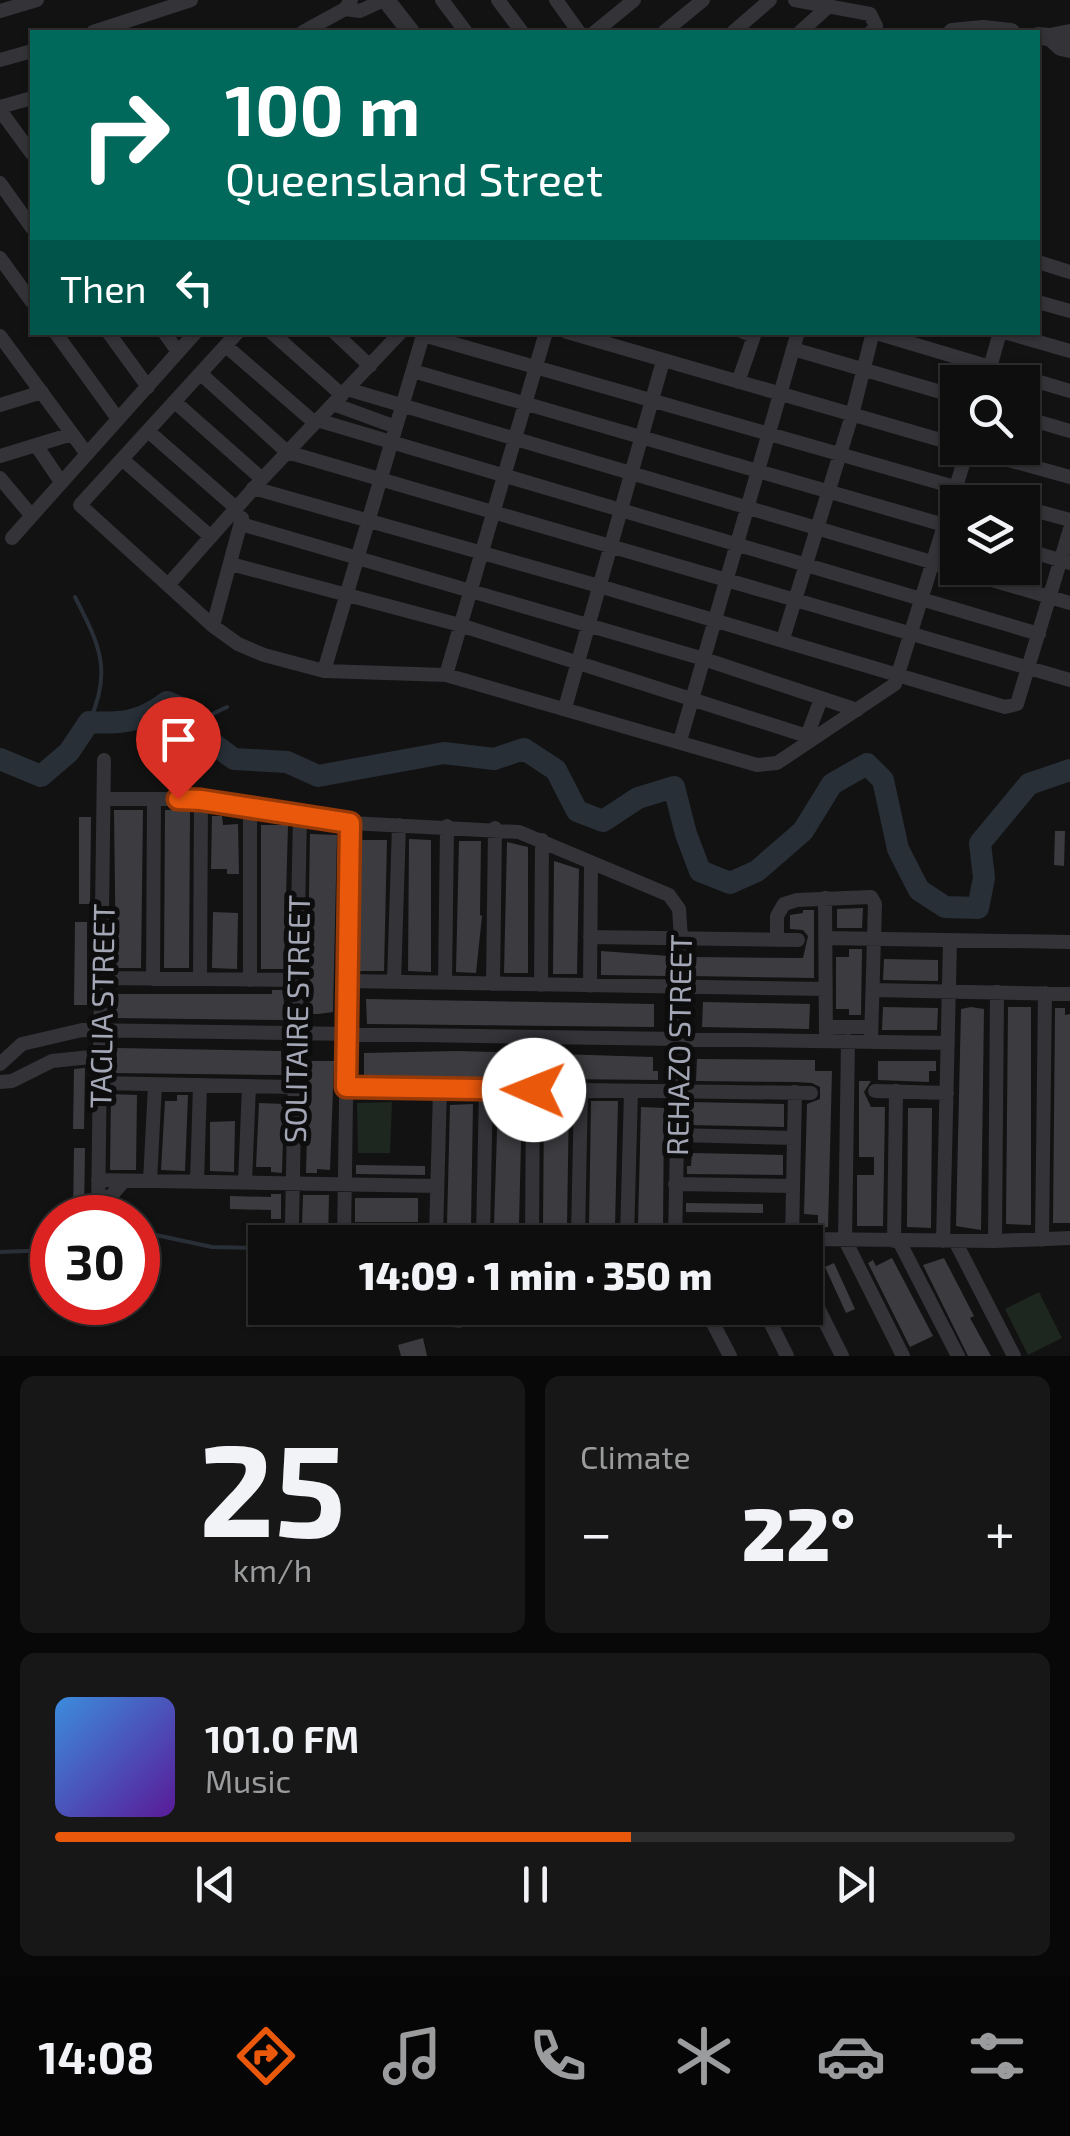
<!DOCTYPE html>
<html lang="en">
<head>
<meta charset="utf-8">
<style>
  :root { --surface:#0e0e0e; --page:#171717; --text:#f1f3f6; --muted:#9b9c9e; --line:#2e2e2e; --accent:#ea580c }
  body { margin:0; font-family:"Exo 2",sans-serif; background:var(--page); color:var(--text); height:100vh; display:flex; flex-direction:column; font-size:38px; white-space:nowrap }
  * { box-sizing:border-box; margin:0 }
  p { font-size:32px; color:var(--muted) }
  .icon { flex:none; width:55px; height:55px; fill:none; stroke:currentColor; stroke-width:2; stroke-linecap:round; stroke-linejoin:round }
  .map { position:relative; height:1356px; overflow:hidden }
  .details { display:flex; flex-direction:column; gap:20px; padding:20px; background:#080808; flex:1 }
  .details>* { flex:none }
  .guide { position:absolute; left:30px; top:30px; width:1010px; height:305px; border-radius:0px; box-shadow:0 2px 8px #0004,0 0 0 2px var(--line); background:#00695c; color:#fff; overflow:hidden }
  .controls { position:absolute; left:940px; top:365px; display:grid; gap:20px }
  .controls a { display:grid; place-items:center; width:100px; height:100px; border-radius:0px; background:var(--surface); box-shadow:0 2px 8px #0004,0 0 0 2px var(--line); font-size:50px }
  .speed { position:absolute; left:30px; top:1195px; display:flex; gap:20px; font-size:50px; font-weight:700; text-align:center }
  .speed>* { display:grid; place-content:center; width:130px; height:130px; border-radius:50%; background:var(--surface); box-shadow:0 2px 8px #0004,0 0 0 2px var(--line); line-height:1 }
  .speed .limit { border:15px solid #d22; background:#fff; color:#111 }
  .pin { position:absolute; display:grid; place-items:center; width:85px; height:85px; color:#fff; margin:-102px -42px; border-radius:50% 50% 50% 0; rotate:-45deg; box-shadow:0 0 10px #0007 }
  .pin .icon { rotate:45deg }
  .me { position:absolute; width:110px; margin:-55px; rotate:271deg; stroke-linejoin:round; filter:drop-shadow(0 0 8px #0008) }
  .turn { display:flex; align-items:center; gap:35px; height:210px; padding:0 30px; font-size:45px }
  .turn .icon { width:130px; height:130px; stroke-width:2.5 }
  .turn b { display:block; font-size:70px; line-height:85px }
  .then { display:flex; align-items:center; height:95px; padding:0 30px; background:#0003; gap:20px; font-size:38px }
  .big { font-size:75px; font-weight:800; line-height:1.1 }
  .details .tile { flex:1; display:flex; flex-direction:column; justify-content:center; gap:15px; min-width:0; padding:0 35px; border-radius:15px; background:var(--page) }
  .details .dial { align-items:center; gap:0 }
  .dial b { font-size:130px; line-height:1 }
  .song { display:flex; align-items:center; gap:30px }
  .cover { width:120px; height:120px; border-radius:15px; background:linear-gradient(135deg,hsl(210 70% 55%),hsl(270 70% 35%)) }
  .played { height:10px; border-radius:5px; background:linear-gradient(90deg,var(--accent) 60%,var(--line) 60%) }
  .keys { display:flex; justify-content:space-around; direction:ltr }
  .heat { display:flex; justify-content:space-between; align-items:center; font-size:55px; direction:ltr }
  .details .tiles { flex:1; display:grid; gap:20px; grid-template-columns:1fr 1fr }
  .tile:last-child { grid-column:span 2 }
  .trip { position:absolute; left:248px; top:1225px; width:575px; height:100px; border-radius:0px; background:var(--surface); box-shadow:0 2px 8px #0004,0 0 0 2px var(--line); font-weight:800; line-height:100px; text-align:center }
  .dock { display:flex; height:160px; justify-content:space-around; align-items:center; background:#060606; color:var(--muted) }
  .dock .icon { width:70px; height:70px }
  .dock .active { color:var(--accent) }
  .dock b { font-size:45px; color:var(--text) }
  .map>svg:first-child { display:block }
  .garden { fill:#1e2620 }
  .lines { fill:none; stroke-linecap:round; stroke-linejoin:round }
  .stream { stroke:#282f37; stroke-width:4 }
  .river { stroke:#282f37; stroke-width:22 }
  .building { fill:#3c3c40 }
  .minor { stroke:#333338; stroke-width:14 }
  .tertiary { stroke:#333338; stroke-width:18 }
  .route-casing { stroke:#983908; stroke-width:25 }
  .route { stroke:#ea580c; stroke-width:18 }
  .labels { text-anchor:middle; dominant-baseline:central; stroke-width:10; stroke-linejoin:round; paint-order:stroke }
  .street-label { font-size:30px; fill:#a3a6b4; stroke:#0d0d0e }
</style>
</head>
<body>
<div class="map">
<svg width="1070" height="1356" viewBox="0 0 1070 1356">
  <rect width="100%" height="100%" fill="#121213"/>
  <path class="garden" d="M392,1102L390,1153H358L357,1103Z
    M1039,1292L1062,1338L1028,1355L1005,1309Z"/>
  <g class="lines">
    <path class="stream" d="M75,597C99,644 113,671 89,722
      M196,722L227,707
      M138,1236L151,1234L212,1247L260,1248L265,1252
      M0,1252L52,1250
      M343,1308L358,1315L460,1326"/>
    <path class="river" d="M0,759L41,776L69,752L89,722C121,724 141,722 167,702L189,711L207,739L234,759L287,762L318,776L444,753L494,759L524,749L556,770L577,811L603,821L638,798L674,787L686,834L700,871L730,883L757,871L803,831L832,784L867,764L883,780L898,849L919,890L945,907L978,908L984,878L980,843L1029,784L1070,770"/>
  </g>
  <path class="building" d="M114,810H143L141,968H116Z
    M165,810H190L189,968H164Z
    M212,816H222L223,825L238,824L239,874H227V869H211Z
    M79,817H91L90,904H79Z
    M261,825H288L284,969H261Z
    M1055,831H1065L1064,866L1054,865Z
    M310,834L337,835L333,1012L318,1014H307Z
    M409,839L431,840V972L408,971Z
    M360,840H387L384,971H360Z
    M459,841H481L480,915L482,916L476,973L456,972Z
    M507,842L528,847V973H504Z
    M554,861L579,869L577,974H553Z
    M863,908L862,928H837V909Z
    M803,910H814V978L691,976V957L803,958L808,936L803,930L790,929V915L803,913Z
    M213,912L238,913L237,969L212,968Z
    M75,922H87V1005H74Z
    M849,949H862L861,1015H849V1009H836V957H849Z
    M601,951L669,956L667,976L601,975Z
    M884,959L938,960V981L883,980Z
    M272,990H283L285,1020L111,1018L112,994H272Z
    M366,999L654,1004V1027L367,1024Z
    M703,1002L810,1004L809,1029L702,1027Z
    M883,1007L938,1008L937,1030H882Z
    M971,1007L984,1009L981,1230L956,1226L961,1009Z
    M1008,1007H1031V1225L1006,1224Z
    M1055,1008H1065V1015L1070,1014V1223H1053Z
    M117,1048L281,1051L282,1075L110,1073L111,1062H116Z
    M458,1051L653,1057V1071H658V1080L364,1077V1053Z
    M697,1059L815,1060V1071H832L828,1227H818V1215L804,1214L807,1104L820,1099V1087L812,1083L796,1082L696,1081Z
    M309,1061H334L330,1170L317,1169V1173H306Z
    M878,1061H936V1071H929V1082L878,1080Z
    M85,1068L84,1129H73L74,1069Z
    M859,1081H871L864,1092L871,1107H885L883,1226H857V1175H874V1157H859Z
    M111,1094L137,1095L136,1170H110Z
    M177,1095H188L185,1171L161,1170L165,1101H177Z
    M498,1100H522L519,1225H494Z
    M544,1100H569L567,1226H543Z
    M591,1101H618L615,1226H589Z
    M688,1102L784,1104V1127L688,1125Z
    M259,1103L284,1104L282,1173L271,1172V1167H256Z
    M473,1104L471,1225L447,1224L450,1105Z
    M641,1107L664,1108L663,1227L638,1226Z
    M908,1108H932L931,1228L907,1227Z
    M235,1121L234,1172L210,1171V1122Z
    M74,1148H85L84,1216H73Z
    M692,1153L783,1155V1175L687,1174V1166H691Z
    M356,1165L425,1166V1175L356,1174Z
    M271,1194H281V1219H271V1210L230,1209V1196L271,1197Z
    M303,1195H329L328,1242H316V1227H302Z
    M355,1198H418V1222H355Z
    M686,1203L763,1204V1213L686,1212Z
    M892,1258L933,1336L910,1347L868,1263L873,1260L876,1266Z
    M944,1258L974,1316L970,1318L991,1356H968L923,1265Z
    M834,1263L855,1309L846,1313L825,1267Z
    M423,1338L427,1356H401L398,1345Z"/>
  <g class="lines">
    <path class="minor" d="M442,0L466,32
      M498,0L522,32
      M556,0L579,32
      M795,0L870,14L876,26L871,32
      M345,9L360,11L384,0
      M0,11L37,0
      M93,32L191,0
      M303,32L345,9L351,0
      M595,32L634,0
      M664,32L703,0
      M733,32L770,0
      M800,32L829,6
      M0,60L32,51
      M0,107L32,98
      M0,110L32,154
      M0,183L32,228
      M0,258L32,302
      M1038,262L1070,272
      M1038,302L1070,311
      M55,332L118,419
      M108,332L148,387
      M164,332L178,352
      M238,332L80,505L213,626L238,644L264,655L324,671L446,675L757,765L777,763L895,684L968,448
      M271,332L342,395
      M334,332L370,366
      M567,332L958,445
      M873,332L1070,391
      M1004,332L1070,351
      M423,335L1007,502
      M0,336L87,454
      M226,346L315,423
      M793,349L958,397
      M413,371L958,529
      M201,374L287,452L1070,680
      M738,382L754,336L743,332
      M986,382L1000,332
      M347,389L1070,603
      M175,402L262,479
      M333,404L396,427
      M0,405L42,392
      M1022,417L1070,431
      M317,420L1039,634
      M148,431L236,508
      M36,445L61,482
      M965,448L1070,477
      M0,456L72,434
      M122,459L211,537
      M0,478L31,515
      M253,488L599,586L1005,707L1017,704L1070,529
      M1022,507L1070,520
      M241,524L704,659L857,710
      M12,538L196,332
      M1022,549L1070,563
      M231,564L460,625L813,738
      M168,585L262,479L401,332
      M213,626L242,518
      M783,639L852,415L873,332
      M324,671L424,332
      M446,675L546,332
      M565,708L663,361
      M807,736L821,699
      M680,741L798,332
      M104,799H201L350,823L519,832L669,895L679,909L681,938L675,1242
      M825,898L826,1040
      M590,937L798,940
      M825,938L1070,942
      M777,940V916L784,904L797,900L871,897L875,904L871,1041
      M102,978L297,980
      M153,979L154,799
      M200,979L201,799
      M250,980V807
      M348,981L826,989
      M394,982L399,825
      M445,983L447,826
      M493,984L495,828
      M541,985L542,840
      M590,986L591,862
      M873,990L1070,994
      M826,1027H871
      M848,1041L845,1240L903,1356
      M0,1064L22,1044L82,1030L948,1043
      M0,1082L12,1081L52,1061L100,1056
      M100,1083L295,1087
      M346,1087L811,1093
      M875,1091L947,1093
      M677,1135L794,1138
      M98,1180L437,1186
      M150,1181L155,1085
      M197,1182L200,1085
      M245,1182L249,1086
      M675,1184L793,1186
      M98,1198L111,1196L124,1181
      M98,1214L104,760
      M292,1224L300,814
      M344,1234L995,1241L1070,1238
      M436,1236L440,1088
      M483,1236L486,1089
      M532,1237L533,1089
      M578,1237L581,1090
      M627,1238L631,1091
      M792,1239L795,1092
      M1042,1240L1045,993
      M894,1241L896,1091
      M899,1241L958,1356
      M943,1241L950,941
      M955,1241L1014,1356
      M995,1241L997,992
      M344,1242L350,823
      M805,1282L842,1356
      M705,1308L730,1356
      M763,1308L787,1356"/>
    <path class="tertiary" d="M386,0L411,32
      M952,32L983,29L1011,32
      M1038,36L1050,37L1070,33
      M1050,37L1061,47L1070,49"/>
  </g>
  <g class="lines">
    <defs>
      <path id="route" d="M178,799L201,800L350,823L346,1087L534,1090"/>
    </defs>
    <use href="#route" class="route-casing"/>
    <use href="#route" class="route"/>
  </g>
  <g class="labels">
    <g class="street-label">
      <text transform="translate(101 1006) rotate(-89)">TAGLIA STREET</text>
      <text transform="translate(296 1019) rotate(-89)">SOLITAIRE STREET</text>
      <text transform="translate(678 1045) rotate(-89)">REHAZO STREET</text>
    </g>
  </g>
</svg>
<div class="controls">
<a><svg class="icon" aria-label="search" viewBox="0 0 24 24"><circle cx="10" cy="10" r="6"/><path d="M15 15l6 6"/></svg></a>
<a><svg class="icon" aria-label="layers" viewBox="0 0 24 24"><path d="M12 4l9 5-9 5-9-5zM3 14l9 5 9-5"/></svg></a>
</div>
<div class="speed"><div class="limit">30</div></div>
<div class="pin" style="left:178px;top:799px;background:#d93025"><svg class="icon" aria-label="arrive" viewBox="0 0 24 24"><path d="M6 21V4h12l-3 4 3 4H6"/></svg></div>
<svg class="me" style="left:534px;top:1090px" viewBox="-20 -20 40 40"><circle r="19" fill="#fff"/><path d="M0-13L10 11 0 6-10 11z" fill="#ea580c"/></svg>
<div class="trip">14:09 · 1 min · 350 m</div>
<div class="guide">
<div class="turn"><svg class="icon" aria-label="right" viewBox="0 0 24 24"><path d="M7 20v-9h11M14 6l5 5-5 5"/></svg><div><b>100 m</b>Queensland Street</div></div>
<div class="then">Then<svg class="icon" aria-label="left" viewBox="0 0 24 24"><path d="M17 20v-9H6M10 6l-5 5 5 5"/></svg></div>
</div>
</div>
<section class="details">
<div class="tiles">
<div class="tile dial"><b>25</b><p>km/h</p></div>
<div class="tile"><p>Climate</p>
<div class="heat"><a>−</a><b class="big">22°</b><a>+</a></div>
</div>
<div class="tile">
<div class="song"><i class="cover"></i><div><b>101.0 FM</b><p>Music</p></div></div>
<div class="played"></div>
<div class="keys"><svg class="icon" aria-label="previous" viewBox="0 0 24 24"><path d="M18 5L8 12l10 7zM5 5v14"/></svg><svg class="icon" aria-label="pause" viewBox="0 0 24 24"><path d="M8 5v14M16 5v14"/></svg><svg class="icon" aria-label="next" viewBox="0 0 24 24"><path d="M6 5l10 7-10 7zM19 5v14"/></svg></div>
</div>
</div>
</section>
<nav class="dock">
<b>14:08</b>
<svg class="icon active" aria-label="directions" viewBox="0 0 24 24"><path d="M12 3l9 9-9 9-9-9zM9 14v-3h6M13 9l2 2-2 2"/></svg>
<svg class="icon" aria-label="music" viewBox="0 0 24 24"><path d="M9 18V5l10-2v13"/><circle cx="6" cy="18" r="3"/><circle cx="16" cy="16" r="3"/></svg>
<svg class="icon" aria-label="phone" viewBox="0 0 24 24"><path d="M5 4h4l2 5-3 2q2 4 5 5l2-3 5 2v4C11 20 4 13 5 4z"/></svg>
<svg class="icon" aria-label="climate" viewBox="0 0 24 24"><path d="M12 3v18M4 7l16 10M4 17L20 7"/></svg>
<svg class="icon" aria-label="car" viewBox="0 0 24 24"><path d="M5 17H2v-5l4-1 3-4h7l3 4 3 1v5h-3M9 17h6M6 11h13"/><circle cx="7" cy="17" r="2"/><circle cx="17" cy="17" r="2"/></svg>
<svg class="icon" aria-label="filters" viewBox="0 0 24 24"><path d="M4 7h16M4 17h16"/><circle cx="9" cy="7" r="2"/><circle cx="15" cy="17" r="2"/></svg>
</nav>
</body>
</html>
